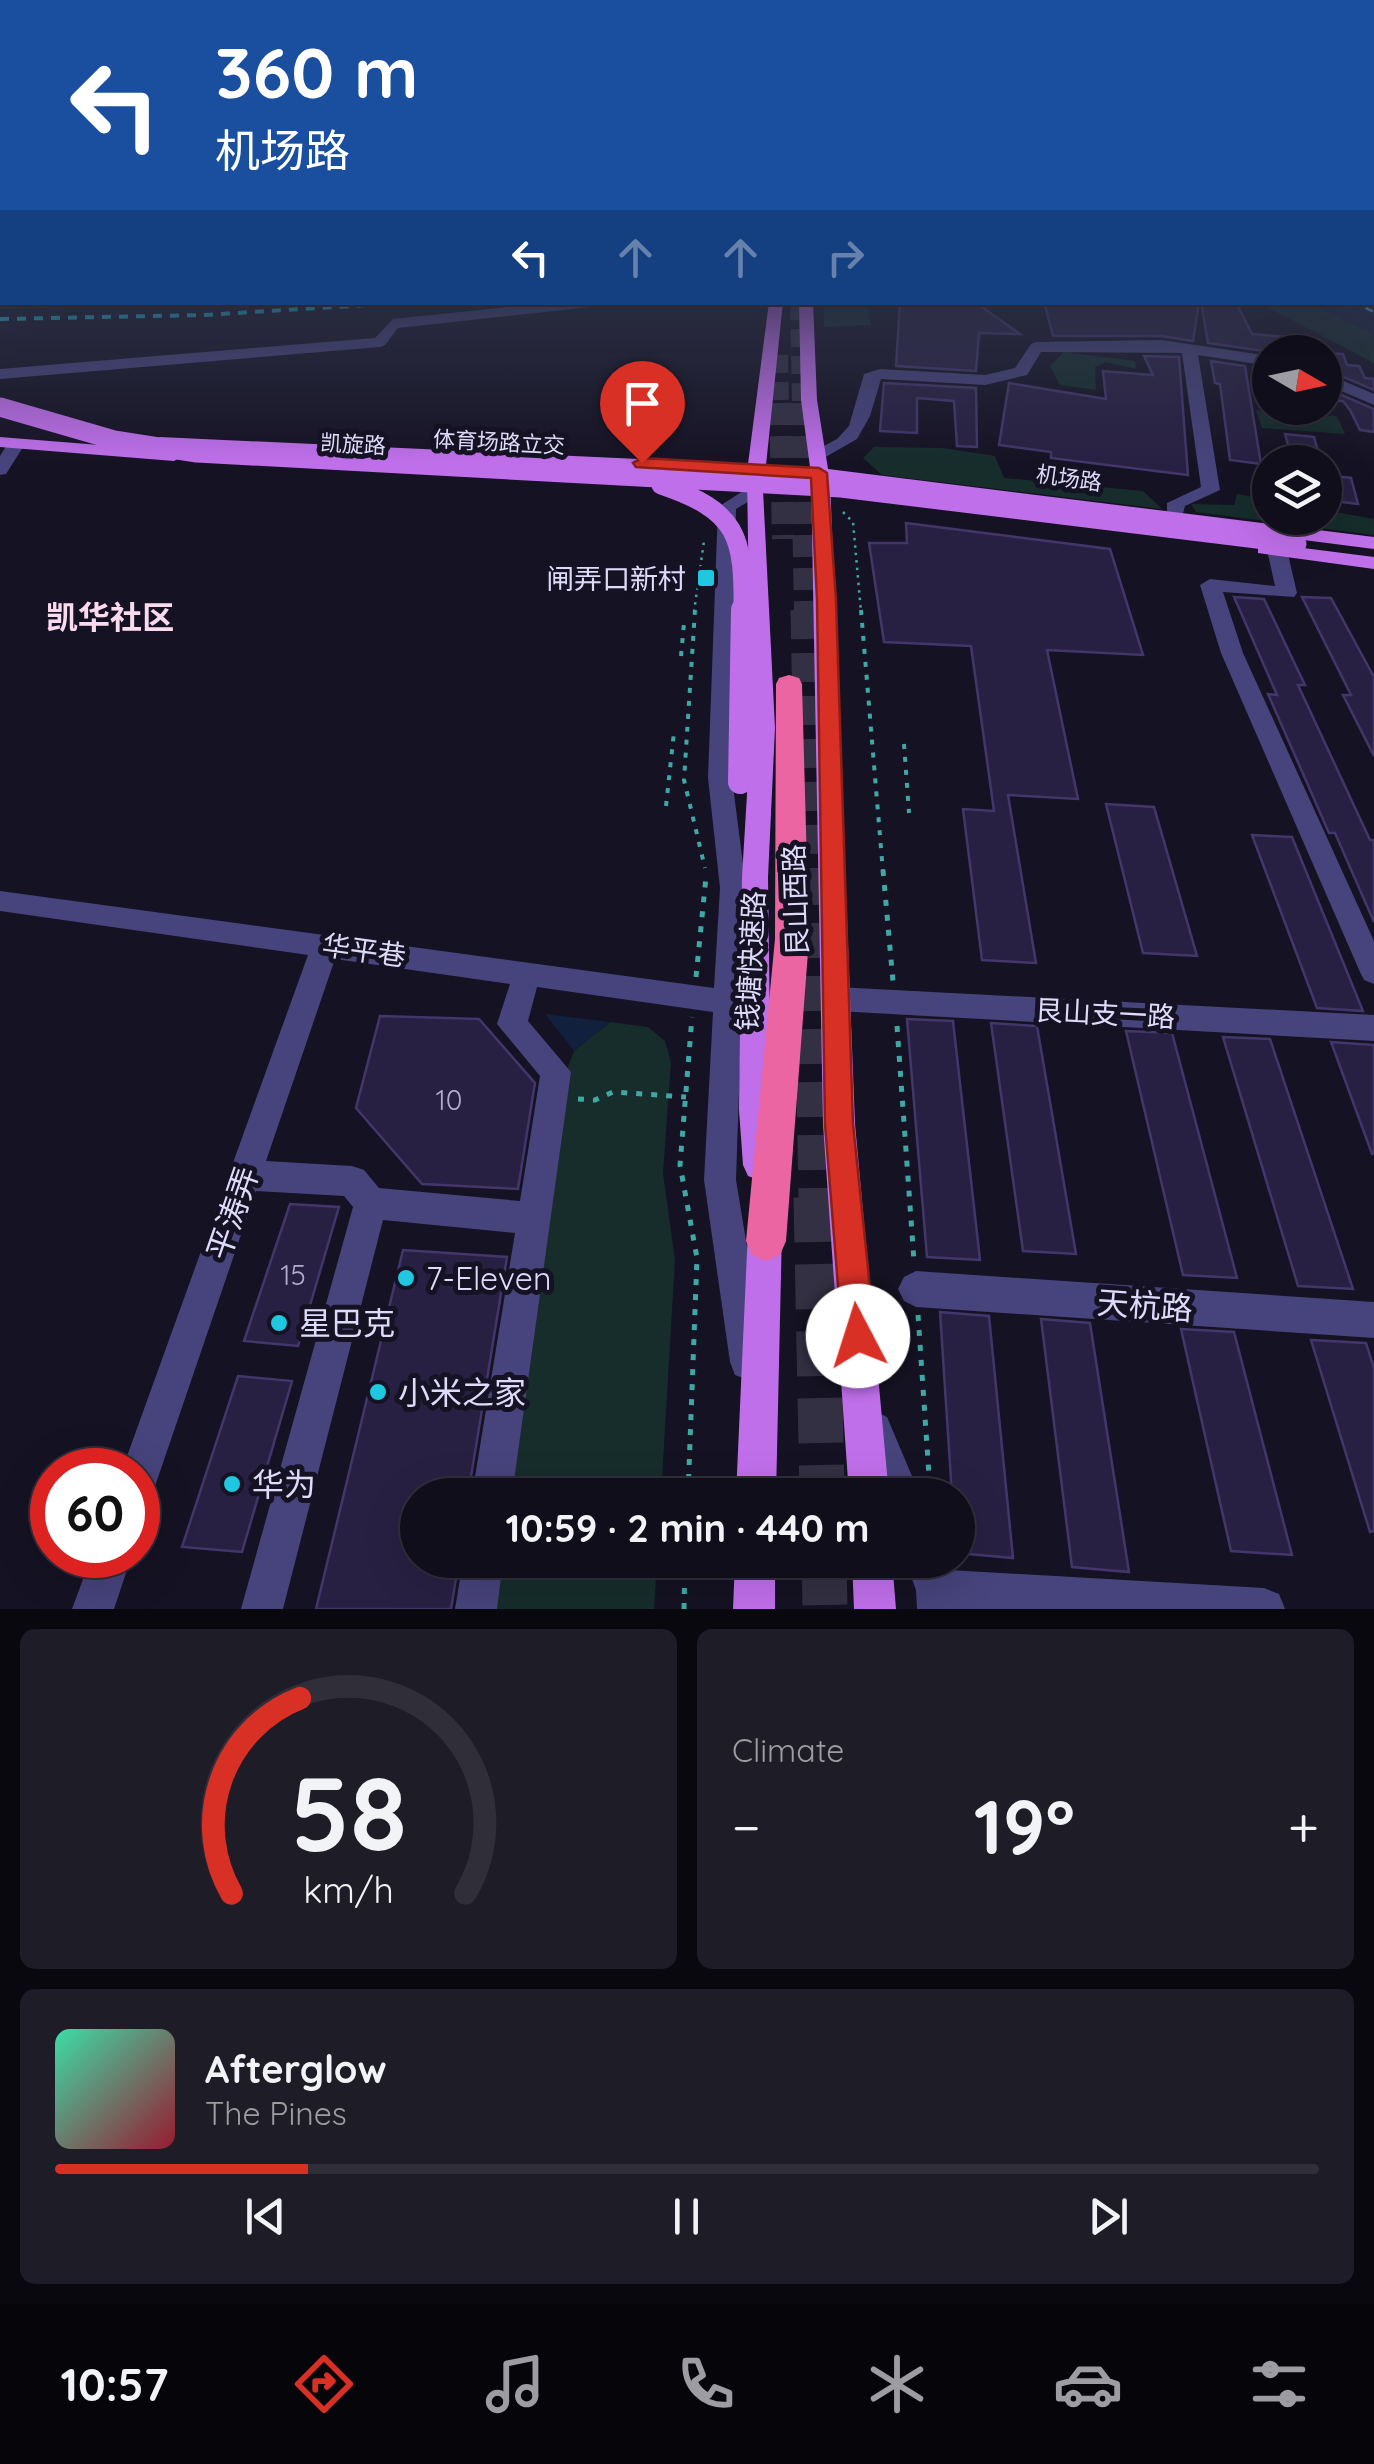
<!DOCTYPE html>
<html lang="en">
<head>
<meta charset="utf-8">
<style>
  :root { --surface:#100e1a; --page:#1e1c27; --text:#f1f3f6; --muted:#9c9ca2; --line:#302e39; --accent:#d93025 }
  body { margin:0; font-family:Quicksand,"Noto Sans SC",sans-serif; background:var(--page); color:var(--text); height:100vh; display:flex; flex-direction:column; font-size:38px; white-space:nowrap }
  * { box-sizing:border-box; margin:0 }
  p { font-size:32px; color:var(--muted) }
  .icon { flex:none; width:55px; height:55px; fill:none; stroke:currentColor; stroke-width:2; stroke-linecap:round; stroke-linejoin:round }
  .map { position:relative; height:1609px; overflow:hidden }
  .details { display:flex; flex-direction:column; gap:20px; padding:20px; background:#09080e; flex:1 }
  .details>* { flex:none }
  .top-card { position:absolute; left:0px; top:0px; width:1375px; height:305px; box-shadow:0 10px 40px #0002,0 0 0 2px var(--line); background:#1a4fa0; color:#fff; overflow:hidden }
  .needle { width:65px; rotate:99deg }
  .controls { position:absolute; left:1252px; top:335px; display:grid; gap:20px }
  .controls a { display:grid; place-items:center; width:90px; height:90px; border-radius:50%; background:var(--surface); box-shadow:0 10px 40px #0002,0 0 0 2px var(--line); font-size:50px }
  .speed { position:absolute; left:30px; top:1448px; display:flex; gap:20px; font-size:50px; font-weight:700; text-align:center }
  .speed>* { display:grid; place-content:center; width:130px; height:130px; border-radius:50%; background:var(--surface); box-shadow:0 10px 40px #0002,0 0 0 2px var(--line); line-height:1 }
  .speed .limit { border:15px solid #d22; background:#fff; color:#111 }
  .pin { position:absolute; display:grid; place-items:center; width:85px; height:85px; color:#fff; margin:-102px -42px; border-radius:50% 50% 50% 0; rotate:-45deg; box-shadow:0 0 10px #0007 }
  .pin .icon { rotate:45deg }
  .me { position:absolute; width:110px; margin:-55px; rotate:355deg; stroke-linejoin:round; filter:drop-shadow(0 0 8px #0008) }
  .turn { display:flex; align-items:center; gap:35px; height:210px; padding:0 50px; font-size:45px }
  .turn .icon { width:130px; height:130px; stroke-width:2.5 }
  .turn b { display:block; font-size:70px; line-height:85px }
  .lanes { display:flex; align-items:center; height:95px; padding:0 50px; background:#0003; justify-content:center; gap:50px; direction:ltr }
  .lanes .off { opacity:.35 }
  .big { font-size:75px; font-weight:700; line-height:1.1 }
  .details .tile { flex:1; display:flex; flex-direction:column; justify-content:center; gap:15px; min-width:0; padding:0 35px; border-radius:15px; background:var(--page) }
  .details .dial { align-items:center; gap:0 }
  .dial svg { height:260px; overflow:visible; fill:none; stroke:var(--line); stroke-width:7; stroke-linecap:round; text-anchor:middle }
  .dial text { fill:var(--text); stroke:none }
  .song { display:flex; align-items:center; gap:30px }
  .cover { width:120px; height:120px; border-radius:15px; background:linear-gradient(135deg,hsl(160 70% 55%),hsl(350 70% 35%)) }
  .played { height:10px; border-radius:5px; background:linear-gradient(90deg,var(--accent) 20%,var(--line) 20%) }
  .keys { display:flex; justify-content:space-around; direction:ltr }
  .heat { display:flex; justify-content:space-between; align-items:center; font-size:55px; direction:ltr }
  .details .tiles { flex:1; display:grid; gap:20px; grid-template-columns:1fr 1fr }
  .tile:last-child { grid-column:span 2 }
  .trip { position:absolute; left:400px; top:1478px; width:575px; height:100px; border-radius:50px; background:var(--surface); box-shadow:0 10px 40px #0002,0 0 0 2px var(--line); font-weight:700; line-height:100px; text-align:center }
  .tab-bar { display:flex; height:160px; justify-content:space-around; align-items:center; background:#06060a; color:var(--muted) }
  .tab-bar .icon { width:70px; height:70px }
  .tab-bar .active { color:var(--accent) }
  .tab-bar b { font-size:45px; color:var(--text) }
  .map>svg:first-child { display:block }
  .green { fill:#162d2c }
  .water { fill:#11203d }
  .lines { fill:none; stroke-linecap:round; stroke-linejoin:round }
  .ferry { stroke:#75b2ec; stroke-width:2.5; stroke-dasharray:8 6; stroke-linecap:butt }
  .building { fill:#282042; stroke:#42366b; stroke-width:2.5 }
  .highway-tunnel-far4 { stroke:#333043; stroke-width:18; stroke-dasharray:18 9; stroke-linecap:butt }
  .highway-tunnel-far3 { stroke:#333043; stroke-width:22; stroke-dasharray:22 11; stroke-linecap:butt }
  .highway-tunnel-far2 { stroke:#333043; stroke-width:29; stroke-dasharray:29 14; stroke-linecap:butt }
  .highway-tunnel-far1 { stroke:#333043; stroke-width:35; stroke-dasharray:35 18; stroke-linecap:butt }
  .highway-tunnel { stroke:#333043; stroke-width:45; stroke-dasharray:45 22; stroke-linecap:butt }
  .path-far2 { stroke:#40a8a4; stroke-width:2.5; stroke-dasharray:2.5 5; stroke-linecap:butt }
  .path-far1 { stroke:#40a8a4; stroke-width:4; stroke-dasharray:5 8; stroke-linecap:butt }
  .path { stroke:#40a8a4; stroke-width:5; stroke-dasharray:6 9; stroke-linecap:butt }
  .minor { fill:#47437c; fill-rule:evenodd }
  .major { fill:#c06feb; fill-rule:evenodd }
  .highway { fill:#ea65a1; fill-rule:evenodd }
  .rail { stroke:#1fc7e0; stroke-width:4; stroke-dasharray:9 8; stroke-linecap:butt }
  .major-bridge-far1 { stroke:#c06feb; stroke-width:19 }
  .major-bridge { stroke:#c06feb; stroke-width:24 }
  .route { fill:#d93025; stroke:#8d1f18; stroke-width:2.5 }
  .poi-dot { fill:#1fc7e0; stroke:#151223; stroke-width:4 }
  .labels { text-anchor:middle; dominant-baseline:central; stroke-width:10; stroke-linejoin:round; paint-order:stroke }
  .far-street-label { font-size:22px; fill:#dedafa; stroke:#151223 }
  .poi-label { font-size:28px; fill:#dedafa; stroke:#151223; text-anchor:end }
  .street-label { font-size:28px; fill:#dedafa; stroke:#151223 }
  .near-number-label { font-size:28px; fill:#b0accc }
  .quarter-label { font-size:32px; font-weight:bold; fill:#fadbee; stroke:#151223 }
  .near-street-label { font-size:32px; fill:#dedafa; stroke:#151223 }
  .near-poi-label { font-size:32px; fill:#dedafa; stroke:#151223; text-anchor:start }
</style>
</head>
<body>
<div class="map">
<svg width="1374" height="1609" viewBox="0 0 1374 1609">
  <rect width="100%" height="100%" fill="#151223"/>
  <path class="green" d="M0,240L2,302L286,303L0,309Z
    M1373,268L1374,363L1259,303L1372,302Z
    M824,303H867L871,325L824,327Z
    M1064,352L1135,361L1136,369L1106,362L1095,367L1096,390L1060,385L1050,366Z
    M1256,410L1337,416L1345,434L1262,428Z
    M874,447L943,448L995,456L1004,478L1143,491L1162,509L882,475L863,458Z
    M1237,494L1270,500V518H1325V510L1374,519V535L1196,512L1191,504L1234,505Z
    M610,1022L648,1027L665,1041L671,1062L663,1173L675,1260L661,1495H506L567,1069L574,1051Z
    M497,1560H657L654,1609H490Z"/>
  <path class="water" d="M1373,290L1374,335L1308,303L1372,302Z
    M545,1014L610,1022L574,1051Z"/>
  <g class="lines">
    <path class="ferry" d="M1353,302L1374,312"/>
  </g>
  <path class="building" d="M900,302H975L1020,334L979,333L976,371L896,366Z
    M1044,302H1199L1193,341L1161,336H1053Z
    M1201,302H1236L1252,334L1319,340L1318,352H1271L1208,343Z
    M1325,353L1343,354L1347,365L1359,366L1365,378L1374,379V390L1325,369Z
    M1144,356L1179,357L1188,475L1051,458V452L999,445L1009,383L1106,399L1103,371L1153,375Z
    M1211,361L1245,366L1261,464L1230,460L1220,384L1215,383Z
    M884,383L976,388L977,447L957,446L954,401L917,398V433L880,431Z
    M1330,390L1374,409V432L1360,430L1350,410L1343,401H1334Z
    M1285,434L1314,437L1321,462H1293Z
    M1325,475L1351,478L1358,504L1325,500Z
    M906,523L1110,549L1143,655L1047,650L1078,799L1008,795L1036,963L982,960L963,809L994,811L971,646L884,642L869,543H907Z
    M1234,597L1264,599L1305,685H1298L1370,840H1374V922L1335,833H1329L1268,694L1277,695Z
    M1302,597L1331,598L1374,677V756L1343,695H1351Z
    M1106,804L1154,807L1197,956L1143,953Z
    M1252,835L1292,837L1363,1011L1317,1008Z
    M380,1016L479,1019L535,1083L518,1189L422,1184L356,1108Z
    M907,1019L953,1021L980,1260L927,1257Z
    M991,1023L1037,1026L1076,1254L1023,1251Z
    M1126,1031L1172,1033L1237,1278L1183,1275Z
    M1223,1037L1270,1039L1353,1289L1298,1286Z
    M1331,1042L1374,1045V1153L1372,1154Z
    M290,1204L339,1207L298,1346L244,1341Z
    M403,1250L507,1257L468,1495H418V1560H459L451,1609H316Z
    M940,1312L989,1316L1013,1558L958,1553V1495H952Z
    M1041,1319L1090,1323L1129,1572L1072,1567Z
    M1181,1329L1234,1332L1292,1555L1231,1551Z
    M1311,1340L1366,1343L1374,1368V1531L1370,1532Z
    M238,1376L292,1381L242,1552L182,1547Z"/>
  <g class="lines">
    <path class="highway-tunnel-far4" d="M799,302L801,405
      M779,355L780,405"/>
    <path class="highway-tunnel-far3" d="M780,403L783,539
      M801,403L805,612"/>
    <path class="highway-tunnel-far2" d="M805,610L810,872"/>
    <path class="highway-tunnel-far1" d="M810,870L816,1199"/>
    <path class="highway-tunnel" d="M816,1197L822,1495
      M824,1560L825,1609"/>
    <path class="path-far2" d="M843,512L853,522L861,612
      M694,612L704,541"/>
    <path class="path-far1" d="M695,610L684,780L705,868
      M861,610L883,872
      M681,656L684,623
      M904,744L909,813
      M666,806L674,732"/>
    <path class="path" d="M883,870L893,982
      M696,977L706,877
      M897,1026L914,1261
      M578,1099L595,1100L613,1092L686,1097
      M918,1315L930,1490
      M688,1495L697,1258L680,1165L692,1017
      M684,1609L685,1560"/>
    <path class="minor" d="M1372,258H1374V266H1372Z
      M554,302H607L600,306L398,328L385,345L380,347L0,379V369L375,338L393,319Z
      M1161,340L1270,356V366L1198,355L1220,490L1185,506L1181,521H1167V503L1201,487L1182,353L1041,352L1027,375L985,385L881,379L870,416L857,439L822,459L816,460L807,455L837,439L849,426L864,374L880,369L985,375L1015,368L1031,344L1036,342Z
      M1325,373L1374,394V405L1325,384Z
      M16,439L25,444L6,474L0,475V456L10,440Z
      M754,484L761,486V494L736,509L732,778L746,888L736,1180L766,1362L761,1375L748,1380L735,1375L730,1362L704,1180L713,1012L537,987L528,1021L571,1072L512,1495H472L515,1233L383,1220L283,1609H241L353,1207L344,1196L256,1191L152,1495L138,1500V1470H122L308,955L0,911V891L714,988L720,888L708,778L718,507ZM335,959L510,984L497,1024L540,1076L520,1201L379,1188L364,1170L352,1166L266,1161Z
      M1277,544L1287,550L1297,593L1294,597L1223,592L1243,653L1374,941V984L1364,980L1360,972L1221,653L1200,585L1210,579L1275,586L1267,550Z
      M837,987L1374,1015V1041L837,1011L827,1008L822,999L827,990Z
      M916,1271L1374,1302V1338L916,1307L904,1301L898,1289L904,1277Z
      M874,1411L887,1417L920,1495H880L855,1430L861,1417Z
      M92,1555H132L114,1609H72Z
      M463,1560H503L497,1609H455Z
      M905,1560H945L949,1570L1264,1588L1279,1594L1285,1609H917L916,1590Z"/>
    <path class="major" d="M769,302H783L766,465L810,467L801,400L799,302H813L817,400L828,469L1374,537V549L830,480L855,1124L889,1495H849L823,1124L811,478L765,476L763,490L775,728L768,877L771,1110L775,1165L770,1176L759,1180L748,1176L743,1165L739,1110L742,877L751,728L747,475L160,447L151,442L160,437L748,464Z
      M0,437L174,451L183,456L174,461L0,447Z
      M1265,543L1374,557V569L1258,553V545Z
      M765,1214L777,1218L782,1230L776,1495H736L748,1230L753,1218Z
      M735,1560H775V1609H733Z
      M852,1560H892L896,1609H854Z"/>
    <path class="highway" d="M789,675L799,678L802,684L809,939L786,1241L780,1255L766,1261L752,1255L746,1241L775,939L776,684L779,678Z"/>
    <path class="rail" d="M0,319L203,315L417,302"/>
    <path class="major-bridge-far1" d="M0,407L114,440L197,453L841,488L1297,544
      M661,485C738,511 744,536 743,612"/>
    <path class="major-bridge" d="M740,782L743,610"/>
  </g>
  <linearGradient id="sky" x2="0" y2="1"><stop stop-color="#0c0a13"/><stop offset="0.52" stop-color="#353950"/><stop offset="1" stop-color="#353950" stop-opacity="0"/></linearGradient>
  <rect width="1374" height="465" fill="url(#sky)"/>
  <path class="route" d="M642,458L819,468L827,473L836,600L853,1124L875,1336L870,1348L858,1353L847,1348L842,1336L825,1124L817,600L811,478L636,467L633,463Z"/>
  <g class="poi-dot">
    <rect x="696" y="568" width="20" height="20" rx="5"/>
    <circle cx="406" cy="1278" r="10"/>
    <circle cx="279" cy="1323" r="10"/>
    <circle cx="378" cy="1392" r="10"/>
    <circle cx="232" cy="1484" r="10"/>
  </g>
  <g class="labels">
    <g class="far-street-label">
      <text transform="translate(499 442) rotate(3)">体育场路立交</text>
      <text transform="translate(353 444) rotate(3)">凯旋路</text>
      <text transform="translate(1069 478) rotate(8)">机场路</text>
    </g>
    <g class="poi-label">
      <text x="686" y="578">闸弄口新村</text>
    </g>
    <g class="street-label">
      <text transform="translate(795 900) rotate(-92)">艮山西路</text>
      <text transform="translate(364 950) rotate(8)">华平巷</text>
      <text transform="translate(750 961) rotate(-87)">钱塘快速路</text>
      <text transform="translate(1105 1013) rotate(3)">艮山支一路</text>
    </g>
    <g class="near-number-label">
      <text x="449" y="1099">10</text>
      <text x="293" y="1274">15</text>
    </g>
    <g class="quarter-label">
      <text x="110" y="617">凯华社区</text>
    </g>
    <g class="near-street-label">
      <text transform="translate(232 1213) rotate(-71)">平涛弄</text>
      <text transform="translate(1145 1305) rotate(4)">天杭路</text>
    </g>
    <g class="near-poi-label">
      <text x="426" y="1278">7-Eleven</text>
      <text x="299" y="1323">星巴克</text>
      <text x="398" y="1392">小米之家</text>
      <text x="252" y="1484">华为</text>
    </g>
  </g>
</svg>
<div class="controls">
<a><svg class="needle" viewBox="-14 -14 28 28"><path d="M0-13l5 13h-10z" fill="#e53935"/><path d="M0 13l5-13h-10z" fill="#9c9ca2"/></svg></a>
<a><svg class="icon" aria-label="layers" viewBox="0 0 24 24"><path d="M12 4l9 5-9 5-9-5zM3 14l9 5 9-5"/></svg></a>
</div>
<div class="speed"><div class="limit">60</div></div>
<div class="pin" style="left:642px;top:463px;background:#d93025"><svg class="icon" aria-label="arrive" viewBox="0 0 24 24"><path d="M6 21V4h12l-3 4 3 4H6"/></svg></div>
<svg class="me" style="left:858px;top:1336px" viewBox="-20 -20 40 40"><circle r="19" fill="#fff"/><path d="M0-13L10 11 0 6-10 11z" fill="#d93025"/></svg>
<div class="trip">10:59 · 2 min · 440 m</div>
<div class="top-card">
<div class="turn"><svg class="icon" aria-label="left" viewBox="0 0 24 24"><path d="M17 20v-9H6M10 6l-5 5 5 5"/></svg><div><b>360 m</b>机场路</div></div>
<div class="lanes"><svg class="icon" aria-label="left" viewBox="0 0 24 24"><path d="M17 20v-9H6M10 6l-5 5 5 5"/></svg><svg class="icon off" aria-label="ahead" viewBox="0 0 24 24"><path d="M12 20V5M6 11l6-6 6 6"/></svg><svg class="icon off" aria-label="ahead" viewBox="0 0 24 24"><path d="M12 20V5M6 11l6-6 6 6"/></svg><svg class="icon off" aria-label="right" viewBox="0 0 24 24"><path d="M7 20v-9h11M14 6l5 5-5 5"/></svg></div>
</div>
</div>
<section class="details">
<div class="tiles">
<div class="tile dial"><svg viewBox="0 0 100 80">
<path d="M14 69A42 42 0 1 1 86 69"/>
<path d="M14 69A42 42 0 0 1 35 9" stroke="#d93025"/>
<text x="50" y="56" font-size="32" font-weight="700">58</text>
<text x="50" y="72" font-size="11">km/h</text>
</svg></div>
<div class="tile"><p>Climate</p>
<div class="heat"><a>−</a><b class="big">19°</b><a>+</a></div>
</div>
<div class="tile">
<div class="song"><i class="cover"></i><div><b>Afterglow</b><p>The Pines</p></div></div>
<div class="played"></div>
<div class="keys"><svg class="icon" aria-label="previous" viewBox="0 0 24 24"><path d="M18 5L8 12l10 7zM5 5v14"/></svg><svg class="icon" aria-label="pause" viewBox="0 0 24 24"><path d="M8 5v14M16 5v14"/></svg><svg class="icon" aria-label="next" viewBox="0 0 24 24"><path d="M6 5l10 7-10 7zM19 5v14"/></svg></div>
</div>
</div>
</section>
<nav class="tab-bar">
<b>10:57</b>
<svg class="icon active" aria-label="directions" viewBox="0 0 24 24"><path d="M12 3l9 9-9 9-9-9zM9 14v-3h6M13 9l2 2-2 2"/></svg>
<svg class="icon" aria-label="music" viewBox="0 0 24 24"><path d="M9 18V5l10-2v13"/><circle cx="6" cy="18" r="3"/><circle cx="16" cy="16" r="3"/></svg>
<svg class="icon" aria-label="phone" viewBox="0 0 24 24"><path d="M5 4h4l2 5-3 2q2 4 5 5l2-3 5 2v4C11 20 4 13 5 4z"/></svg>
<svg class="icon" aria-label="climate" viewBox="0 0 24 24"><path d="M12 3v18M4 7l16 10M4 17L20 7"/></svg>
<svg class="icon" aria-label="car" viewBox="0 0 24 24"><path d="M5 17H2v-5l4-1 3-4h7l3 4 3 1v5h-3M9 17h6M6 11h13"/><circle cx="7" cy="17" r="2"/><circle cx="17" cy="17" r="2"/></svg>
<svg class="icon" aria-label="filters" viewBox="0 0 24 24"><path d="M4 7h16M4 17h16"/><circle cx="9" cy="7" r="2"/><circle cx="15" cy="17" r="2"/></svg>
</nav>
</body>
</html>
